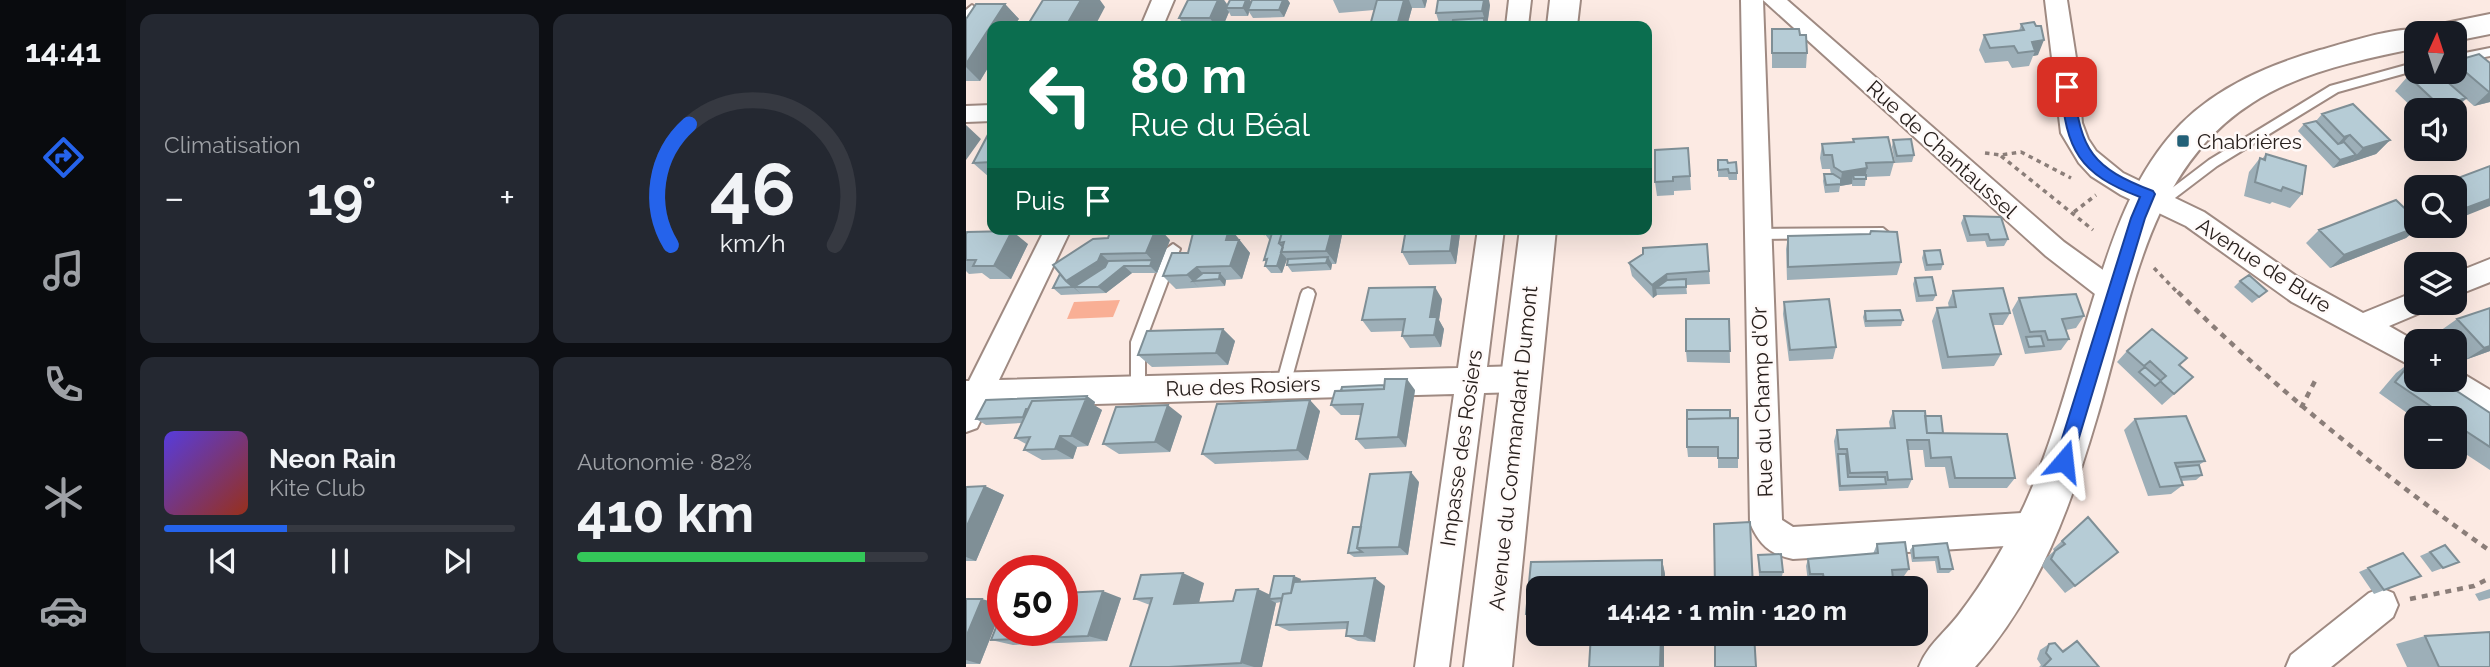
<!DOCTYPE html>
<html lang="fr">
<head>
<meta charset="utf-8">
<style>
  :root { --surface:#171b24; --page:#242831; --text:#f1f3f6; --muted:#9ea1a6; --line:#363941; --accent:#2563eb }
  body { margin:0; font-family:Raleway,sans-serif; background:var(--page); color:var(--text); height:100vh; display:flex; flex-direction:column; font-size:26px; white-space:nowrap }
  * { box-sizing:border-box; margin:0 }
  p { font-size:23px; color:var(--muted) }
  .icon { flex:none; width:38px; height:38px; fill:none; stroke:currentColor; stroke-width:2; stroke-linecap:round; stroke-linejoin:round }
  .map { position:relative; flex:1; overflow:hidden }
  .panel { display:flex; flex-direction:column; gap:14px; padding:14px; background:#0d0f14; width:840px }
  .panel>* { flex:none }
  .hud { position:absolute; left:21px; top:21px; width:665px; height:214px; border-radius:14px; box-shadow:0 7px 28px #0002; background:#0b6e4f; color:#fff; overflow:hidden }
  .needle { width:46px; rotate:3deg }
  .controls { position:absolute; left:1438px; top:21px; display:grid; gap:14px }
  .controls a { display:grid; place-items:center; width:63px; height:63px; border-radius:14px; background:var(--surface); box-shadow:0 7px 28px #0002; font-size:35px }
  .speed { position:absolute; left:21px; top:555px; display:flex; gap:14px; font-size:35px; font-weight:700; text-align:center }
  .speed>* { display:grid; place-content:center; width:91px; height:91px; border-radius:50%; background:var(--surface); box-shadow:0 7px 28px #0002; line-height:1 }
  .speed .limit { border:10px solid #d22; background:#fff; color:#111 }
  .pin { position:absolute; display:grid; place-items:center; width:60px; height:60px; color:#fff; margin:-30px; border-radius:14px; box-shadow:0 4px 10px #0006 }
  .me { position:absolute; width:77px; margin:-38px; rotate:17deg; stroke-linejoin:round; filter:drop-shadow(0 0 5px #0008) }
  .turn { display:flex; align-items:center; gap:24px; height:147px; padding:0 28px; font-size:32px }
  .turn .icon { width:91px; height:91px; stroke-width:2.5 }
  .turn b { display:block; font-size:49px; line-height:60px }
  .then { display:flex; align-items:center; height:66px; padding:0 28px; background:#0003; gap:14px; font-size:26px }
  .big { font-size:52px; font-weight:700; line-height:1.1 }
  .panel .tile { flex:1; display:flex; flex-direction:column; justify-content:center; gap:10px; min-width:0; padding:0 24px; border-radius:14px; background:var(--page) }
  .panel .dial { align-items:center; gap:0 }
  .dial svg { height:182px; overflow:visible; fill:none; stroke:var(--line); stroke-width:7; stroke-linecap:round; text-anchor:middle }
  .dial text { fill:var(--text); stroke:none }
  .song { display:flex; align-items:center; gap:21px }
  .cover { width:84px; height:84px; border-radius:10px; background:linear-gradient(135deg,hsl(250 70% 55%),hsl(10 70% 35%)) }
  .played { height:7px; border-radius:4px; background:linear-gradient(90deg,var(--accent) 35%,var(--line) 35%) }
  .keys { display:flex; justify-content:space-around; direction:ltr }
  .heat { display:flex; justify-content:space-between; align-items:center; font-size:38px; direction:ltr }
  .charge { height:10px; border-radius:5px; background:linear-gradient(90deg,#34c759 82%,var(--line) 0) }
  .panel .tiles { flex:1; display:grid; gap:14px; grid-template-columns:repeat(2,1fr) }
  .trip { position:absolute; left:560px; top:576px; width:402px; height:70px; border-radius:14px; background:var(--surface); box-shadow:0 7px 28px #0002; font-weight:700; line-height:70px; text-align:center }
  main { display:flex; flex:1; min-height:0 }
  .tab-bar { display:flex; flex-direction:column; width:126px; justify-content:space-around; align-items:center; background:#090b0e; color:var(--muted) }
  .tab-bar .icon { width:49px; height:49px }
  .tab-bar .on { color:var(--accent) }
  .tab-bar b { font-size:32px; color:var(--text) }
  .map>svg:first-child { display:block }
  .water { fill:#f9af95 }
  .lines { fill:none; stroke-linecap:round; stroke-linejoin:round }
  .lane-casing { stroke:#9f8a82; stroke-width:4 }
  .street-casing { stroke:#9f8a82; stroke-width:4 }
  .secondary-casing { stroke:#9f8a82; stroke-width:4 }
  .primary-casing { stroke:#9f8a82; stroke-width:4 }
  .path-far1 { stroke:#8b7e79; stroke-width:3.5; stroke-dasharray:4.5 4.5; stroke-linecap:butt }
  .path { stroke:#8b7e79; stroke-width:4.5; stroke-dasharray:6 6; stroke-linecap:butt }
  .lane { fill:#fff; fill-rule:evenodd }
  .street { fill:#fff; fill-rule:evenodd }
  .secondary { fill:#fff; fill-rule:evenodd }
  .primary { fill:#fff; fill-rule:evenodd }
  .wall { fill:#9dafb8 }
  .shaded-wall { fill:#7f8f96 }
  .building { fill:#b6ccd6; stroke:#7f8f96; stroke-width:2 }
  .route { fill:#2563eb; stroke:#184099; stroke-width:2 }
  .poi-dot { fill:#236077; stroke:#fffaf9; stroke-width:2.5 }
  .labels { text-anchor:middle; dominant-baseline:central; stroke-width:5; stroke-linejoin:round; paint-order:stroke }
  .poi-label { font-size:21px; fill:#28201d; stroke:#fffaf9; text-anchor:start }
  .street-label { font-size:21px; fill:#28201d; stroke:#fffaf9 }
</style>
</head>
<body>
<main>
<nav class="tab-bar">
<b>14:41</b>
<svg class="icon on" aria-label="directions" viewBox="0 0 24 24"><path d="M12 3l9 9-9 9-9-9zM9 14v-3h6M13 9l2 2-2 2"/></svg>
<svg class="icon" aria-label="music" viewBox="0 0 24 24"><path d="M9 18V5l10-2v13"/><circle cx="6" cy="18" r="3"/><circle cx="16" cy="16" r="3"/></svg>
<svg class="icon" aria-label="phone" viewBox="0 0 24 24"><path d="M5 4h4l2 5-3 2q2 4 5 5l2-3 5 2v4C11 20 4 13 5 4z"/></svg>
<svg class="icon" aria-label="climate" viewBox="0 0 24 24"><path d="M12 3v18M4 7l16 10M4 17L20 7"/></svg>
<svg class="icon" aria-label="car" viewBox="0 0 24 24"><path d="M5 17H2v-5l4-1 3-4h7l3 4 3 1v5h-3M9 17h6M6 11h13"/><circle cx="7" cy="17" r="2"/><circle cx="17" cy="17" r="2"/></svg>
</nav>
<section class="panel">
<div class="tiles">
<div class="tile"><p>Climatisation</p>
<div class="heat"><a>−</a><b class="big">19°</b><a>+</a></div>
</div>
<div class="tile dial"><svg viewBox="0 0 100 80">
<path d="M14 69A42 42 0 1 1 86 69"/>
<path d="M14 69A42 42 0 0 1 22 16" stroke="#2563eb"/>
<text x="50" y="56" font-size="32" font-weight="700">46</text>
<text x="50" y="72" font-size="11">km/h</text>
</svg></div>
<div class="tile">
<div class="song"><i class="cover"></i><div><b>Neon Rain</b><p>Kite Club</p></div></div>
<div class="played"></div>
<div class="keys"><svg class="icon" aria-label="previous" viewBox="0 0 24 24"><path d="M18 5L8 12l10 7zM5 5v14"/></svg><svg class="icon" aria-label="pause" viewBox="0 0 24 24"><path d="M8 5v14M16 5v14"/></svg><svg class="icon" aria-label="next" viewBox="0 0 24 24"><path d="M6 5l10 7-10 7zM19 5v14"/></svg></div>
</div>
<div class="tile"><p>Autonomie · 82%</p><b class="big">410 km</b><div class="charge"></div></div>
</div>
</section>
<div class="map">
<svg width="1524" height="667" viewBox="0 0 1524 667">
  <rect width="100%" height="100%" fill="#fceae3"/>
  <path class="water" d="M154,300L147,317L101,319L108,302Z"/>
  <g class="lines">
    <defs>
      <path id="lane" d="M6,5L11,9L4,22L0,23V10Z
        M1524,48V56L1489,63V55Z
        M1451,62V70L1372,92L1251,166L1201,204H1193L1191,201L1193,198L1243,160L1364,86Z
        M917,228L923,233L917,238L791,239L785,234L791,229Z
        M207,244L214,249L179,342V376L174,394L169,395L164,394L162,389L165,376V342L200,249Z
        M342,288L347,290L349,294L324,385L322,390L317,391L312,390L310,385L335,294L337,290Z"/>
      <path id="street" d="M186,0H208L197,26H175Z
        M543,0H565L562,26H540Z
        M775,0H797L816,520L827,527L1071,512L1082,517L1087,528L1082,539L1071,544L827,559C803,554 793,544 784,523Z
        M797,0H821L1098,242L1158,285L1162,293L1158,301L1148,304L1138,301L1080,256Z
        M1079,0H1101L1110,58L1116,123L1122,139L1130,151L1157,173L1238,212L1330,276L1397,313L1451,291V303H1464L1461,310L1423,326L1451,342V369L1326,302L1220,226L1155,195L1125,176L1113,163L1095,133Z
        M26,105V121L0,122V106Z
        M79,229H105L33,380L492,368L512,229H538L521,367L554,366L564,370L568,379L564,388L554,392L518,393L483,667H449L488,394L21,407L11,428L0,432V381H3Z
        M1524,259V282L1489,296V273Z
        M1489,369L1524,390V419C1506,413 1478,397 1471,380H1489Z
        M1415,588L1427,593L1432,605L1427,617L1365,667H1320L1325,655L1403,593Z"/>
      <path id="secondary" d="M1524,14V34L1489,41V33H1451V48C1394,60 1336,71 1286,103C1179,171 1165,305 1131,417C1105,506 1072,597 1009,667H953C962,644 980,632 994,613C1020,579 1041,542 1059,504C1088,440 1105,370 1126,303C1146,239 1167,173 1215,124C1253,86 1303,65 1354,50C1380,43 1438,23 1462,31L1465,26Z"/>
      <path id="primary" d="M584,0H614L611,26H581Z
        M554,229H590L546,667H498Z"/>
    </defs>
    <use href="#lane" class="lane-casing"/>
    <use href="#street" class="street-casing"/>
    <use href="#secondary" class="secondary-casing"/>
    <use href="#primary" class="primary-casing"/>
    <path class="path-far1" d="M1019,153L1035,155L1055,152L1105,178
      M1035,156L1127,230
      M1108,212L1130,195
      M1188,268L1213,294"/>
    <path class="path" d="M1212,292C1308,388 1413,472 1524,551
      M1335,408L1350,379
      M1444,599L1508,586L1524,578"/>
    <use href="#lane" class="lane"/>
    <use href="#street" class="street"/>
    <use href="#secondary" class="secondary"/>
    <use href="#primary" class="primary"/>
  </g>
  <path class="wall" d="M258,0L262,5L284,0L285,2L324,3L318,17L287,18L283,12L282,16H265L263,12L257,26H219L213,18Z
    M367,0H461L459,8H446L441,26H406L405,22L408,10L373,13Z
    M39,4L53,19L26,26V61L14,81H0V19Z
    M524,5L521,26H474L470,13Z
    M1055,24L1072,55L1067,56L1063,66L1046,68L1042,61L1019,63L1013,50L1018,35L1053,31Z
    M806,29L834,35L841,53L840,68H806Z
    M1489,61L1524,63V102L1508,106L1500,99L1488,110H1451V112L1429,91L1442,76H1475L1479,72H1489Z
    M1356,114L1424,140L1410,154L1367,168L1332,131L1338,124L1350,121Z
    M26,127V177H23L7,163Z
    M887,139L928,162L924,176L900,177L899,186H886V184L874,186L873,192L859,193L857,181L858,174H865L864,169H856L854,158L856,144L887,142Z
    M927,140L948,155L946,162L929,163L926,147Z
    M722,148L725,190L708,191V195L691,196L689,182Z
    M1300,154L1336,194L1324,208L1306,202L1304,204L1278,196L1283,172L1294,158L1296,159Z
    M752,160L762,163L771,173V180H763L762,177H752Z
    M1451,197V214L1441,205Z
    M998,216L1042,239L1038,246L1021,247L1019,241L1001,242L995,223Z
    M1455,226L1440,238L1364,268L1340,243L1353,230Z
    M300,229H373L376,235L370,264H366L365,270L326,272L321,265L322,261L321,259L316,273H305L299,266L300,262L298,260L304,241L299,234Z
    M0,234L62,244L45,279H24L16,273L3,274L0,271Z
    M494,234L490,264L443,265L436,252Z
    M822,236L935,262L931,275L821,280L820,249Z
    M127,239L204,240L191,273H166L140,293L95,295L87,288L94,274Z
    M274,241L284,253L276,279L260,280L259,286L210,289L197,276Z
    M741,244L744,284L720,285L721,294L691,295L687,298L666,276L663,263Z
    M958,251L977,264L975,270L959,271L956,258Z
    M949,278L970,295L967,301L950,302L947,284Z
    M1274,281L1301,291L1286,303L1268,287Z
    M987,291L1044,313L1037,325H1027L1035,354L1028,366L976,369L966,321L971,308H983L982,303Z
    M1053,298L1118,316L1110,328L1100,330L1103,339L1095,350L1059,354L1046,310Z
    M476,299L473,320L478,329L475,347L444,348L436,336L437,331L405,332L396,320Z
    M818,302L870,347L867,359L823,361L817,314Z
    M1524,308V351L1499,360L1489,348V341H1483L1474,331L1491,319Z
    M899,311L937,320L935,326L899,327L897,317Z
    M763,319L764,363L721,362L720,351Z
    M257,329L269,341L262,365L186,367L172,355Z
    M1161,351L1214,365L1215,388L1196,405L1151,362Z
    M1446,361L1524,413V470L1489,447V418H1451V420L1413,393L1430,373Z
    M449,390L440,447L399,449L390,439L395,415H375L365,405Z
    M121,396L129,402L128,405L136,410L122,446L111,447L107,459L76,460L58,450L60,444L49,438L55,423L20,425L10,419Z
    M354,411L342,460L249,464L236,454Z
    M927,411L959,416L977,433L1049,478L1041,488H983L979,467H959L957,450H943L946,479L942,488L873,491L868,441L871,430L924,428L923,422Z
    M216,416L204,452L153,454L137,444Z
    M764,418H772V468H752V457H722L721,447Z
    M1169,419L1239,461L1233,465L1236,475L1230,480L1215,481L1217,485L1205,494L1182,496L1158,430Z
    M453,482L442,555L388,557L382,553L395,527Z
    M19,486L38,495L10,561H0V487Z
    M1122,517L1109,586L1099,593L1076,566L1080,558L1088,551L1087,549Z
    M981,543L987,569L983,573H971L969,561L946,562L944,550L947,546Z
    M911,544L943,569L938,576L927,577L928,588H856L855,581L842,582L840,566L842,559L907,554Z
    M1479,545L1493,562L1466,572L1454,556Z
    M1437,553L1455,576L1408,594L1393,572Z
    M792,555L817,572L816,576H793Z
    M696,560L699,574V588H572V625H570L560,614L565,562Z
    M335,579L334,582L419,586L409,642L392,641L380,636L381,629L323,631L310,625L315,602L310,603L296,667H164L184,605L168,599L238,583L233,603L267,601L304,595Z
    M96,584L107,589L106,592L155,598L141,641L47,645L25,640L96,630Z
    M1524,589V598L1513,601L1509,594Z
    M0,599L37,605L14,664H0Z
    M1459,636L1524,667H1441L1430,644Z
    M1111,641L1133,667H1073L1075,665L1071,659L1074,650L1083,644L1095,651Z"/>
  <path class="shaded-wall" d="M115,0H134L139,7L129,26H100Z
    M252,0H258L263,8H260L263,12L257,26H249L244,18Z
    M280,0H284L286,4L282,10L283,12L282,16L277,8Z
    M317,0H322L324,3L318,17L313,10Z
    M438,0H443L446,8L441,26H434L432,22Z
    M456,0H461L459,8Z
    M518,0H523L524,5L521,26L516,11Z
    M39,4L53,19L48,26H26V61L14,81L0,67V64Z
    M1078,40L1072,55L1067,56L1069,51L1066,42Z
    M1524,91V102L1508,106L1523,92Z
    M1500,98L1488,110H1470L1474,106Z
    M0,125L15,139L0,160Z
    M1384,135L1371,150L1366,151L1378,137Z
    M1424,140L1410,154L1383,163L1397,148Z
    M1390,155L1383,163L1367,168L1374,160Z
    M901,168L899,179L887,175L886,184L874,186L876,172Z
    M1524,199V206L1489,220V212Z
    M1455,226L1440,238L1364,268L1378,255Z
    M190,229H194L204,240L191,273L184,266L186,260L180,253Z
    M263,229H265L284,253L276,279L264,266L260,240Z
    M366,229H373L376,235L370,264L360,251Z
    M487,229H492L494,234L490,264L484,251Z
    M46,231L62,244L45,279L28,266Z
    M315,252L321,259L316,273L311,266Z
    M135,254L149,267L108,287L115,294L100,281Z
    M362,257L366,264L365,270L360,263Z
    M158,266L166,273L140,293L132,287Z
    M231,267L243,280L227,281L233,288L221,275Z
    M254,273L260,280L259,286L253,279Z
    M701,274L702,286L690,288L691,295L687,298L686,285Z
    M469,287L476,299L473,320L478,329L475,347L468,335L464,317Z
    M257,329L269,341L262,365L250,353Z
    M1524,346V351L1499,360L1518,348Z
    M441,379L449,390L440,447L432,437Z
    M121,396L129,402L128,405L136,410L122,446L105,436Z
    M344,400L354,411L342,460L331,450Z
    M202,405L216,416L204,452L189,442Z
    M94,436L111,447L107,459L89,449Z
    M445,472L453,482L442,555L433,547Z
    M19,486L38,495L10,561L0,557V528Z
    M696,560L699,574V588H696Z
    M217,573L238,583L230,614L208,604Z
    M328,576L335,579L332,590L326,586Z
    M409,578L419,586L409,642L398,636Z
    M96,584L107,589L104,600L96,597Z
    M292,589L311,598L303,599L310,603L296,667H288L275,663Z
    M137,591L155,598L141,641L122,636Z
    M16,599L37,605V606L14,664L0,660V637Z
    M695,634H698V667H694Z"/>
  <path class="building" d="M77,0H115L100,26H61Z
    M222,0H252L244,18H213Z
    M264,0H280L277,8H260Z
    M286,0H317L313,10H282Z
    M411,0H438L432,22H405Z
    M472,0H518L516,11L470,13Z
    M10,4H39L0,64V19Z
    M518,18V22L486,24L487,20Z
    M1068,22L1070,26H1075L1078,40L1066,42L1069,51L1052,53L1048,46L1024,48L1018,35L1058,30L1055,24Z
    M806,29H833L834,35H840L841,53H806Z
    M1513,54L1524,63V91L1523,92L1489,63V61Z
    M1459,72H1470L1500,98L1474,106L1442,76Z
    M1387,104L1424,140L1397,148L1384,135L1378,137L1356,114Z
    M1350,121L1372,144L1378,142L1390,155L1374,160L1338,124Z
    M26,127V162L7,163Z
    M922,137L928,162L900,163L901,168L876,172L868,167L866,155H858L856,144L888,142L887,139Z
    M945,139L948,155L931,156L927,140Z
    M722,148L724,176L707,177V181L689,182V150Z
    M1300,154L1340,166L1336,194L1317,187L1315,191L1289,182L1294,158L1299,160Z
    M752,160H761L762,163L770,162L771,173H763L762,169L752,170Z
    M1524,166V199L1489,212V187H1468Z
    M858,174H867L875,179V184L860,185Z
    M887,175H900V179H888Z
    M1430,200L1451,220V226H1454L1378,255L1353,230Z
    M998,216L1035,217L1042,239L1024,240L1022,234L1004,235Z
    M145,229H190L180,253L135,254L132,261L100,281L87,265L127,239L142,238Z
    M228,229H263L260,240H273L264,266L231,267L221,275L197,276L206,253H222Z
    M300,229H317L313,243L317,247L311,266H299L301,259L298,260L306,233L299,234Z
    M317,229H366L360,251L315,252L318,242L313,243Z
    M440,229H487L484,251L436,252Z
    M46,231L28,266H7L10,260H0V234L1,232Z
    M905,231L931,232L935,262L822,267V236L904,234Z
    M741,244L743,271L701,274L686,285L663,263L677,254V248Z
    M974,250L977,264L961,265L958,251Z
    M362,257L360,263L321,265L322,259Z
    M186,260L184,266H158L132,287H108L139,267L142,261Z
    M237,273H254L253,279L227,281Z
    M94,274L100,281L107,287L87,288Z
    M1283,275L1301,291L1293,297L1274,281Z
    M966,277L970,295L953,296L949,278Z
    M720,279V287L690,288L701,280Z
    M469,287L464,317H471L468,335L436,336L439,319L396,320L403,288Z
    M1037,288L1044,313L1024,314L1035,354L982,357L971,308L990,307L987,291Z
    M1110,294L1118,316L1096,319L1103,339L1082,340L1079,331L1064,332L1053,298Z
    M863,299L870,347L824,350L818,302Z
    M1524,308V346L1518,348L1491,319Z
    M934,310L937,320L900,321L899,311Z
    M720,319H763L764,351H720Z
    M257,329L250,353L172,355L181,331Z
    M1186,329L1221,358L1213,365L1227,377L1208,394L1194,381L1200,376L1184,361L1178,366L1161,351Z
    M1075,336L1078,346L1063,347L1060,337Z
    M1446,361L1451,364V380H1474L1524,413V447L1489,424V418H1482L1429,382Z
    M1179,367L1195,381L1189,386L1173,372Z
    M419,379H441L432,437L390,439L397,404L365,405L369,391L418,389Z
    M418,385V389L375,391L376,387Z
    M121,396L120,399L66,401L62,409H60L57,417L10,419L20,400Z
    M120,399L105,436H94L89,449L58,450L64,437L49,438L66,401Z
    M344,400L331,450L236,454L251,404Z
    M202,405L189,442L137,444L150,407Z
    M721,410H764V418L721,419Z
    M927,411H959L961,433L1041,434L1049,478H989L985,457L965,458L963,440H941L946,479L922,480L921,472L884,473L881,449H873L871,430L929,428Z
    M959,416H975L977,433H961Z
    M1220,416L1239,461L1209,463L1217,485L1194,487L1169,419Z
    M772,418V458H752V447H721V419Z
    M872,454H880L882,477H919L920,484L874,486Z
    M1233,465L1236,475L1214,477L1211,467Z
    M445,472L433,547L391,548L404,474Z
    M19,486L0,528V487Z
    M1122,517L1152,552L1109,586L1085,559L1089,551L1099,544L1096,541Z
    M784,522L787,588H749L748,524Z
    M387,527H395L391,548L396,552L382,553Z
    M939,542L943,569L926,570L928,587L860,588L857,574H844L842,559L912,553L911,544Z
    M981,543L987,569H974L972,557L948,558L947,546Z
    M1479,545L1493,562L1477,568L1464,552Z
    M1437,553L1455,576L1418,590L1402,568Z
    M815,554L817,572H794L792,555Z
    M696,560V588H572V614H560L565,562Z
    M217,573L208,604L267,601L270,590L292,589L275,663L203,667H164L186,598L168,599L175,575Z
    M308,576H328L325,593L317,594L316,598L303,599Z
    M409,578L398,636H380L382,622L310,625L317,594L325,593L328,582Z
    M137,591L122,636L25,640L37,610V630H96V593Z
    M0,599H16L0,637Z
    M1524,632V667H1473L1459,636Z
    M625,634H695L694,667H623Z
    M749,634H788L790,667H749Z
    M1111,641L1133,667H1077L1085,659L1080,653L1083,644L1089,643L1097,652Z"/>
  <path class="route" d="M1101,82L1108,87C1114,151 1127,168 1187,191L1189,194L1179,218L1106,461L1104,466L1098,469L1091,466L1089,461L1165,218L1174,197C1113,174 1100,150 1095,87Z"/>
  <rect class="poi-dot" x="1210" y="134" width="14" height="14" rx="3.5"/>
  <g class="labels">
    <g class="poi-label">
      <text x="1231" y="141">Chabrières</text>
    </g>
    <g class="street-label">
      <text transform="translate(976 149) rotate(42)">Rue de Chantaussel</text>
      <text transform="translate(1298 265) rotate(33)">Avenue de Bure</text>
      <text transform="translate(277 386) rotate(-2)">Rue des Rosiers</text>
      <text transform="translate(796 402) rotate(-92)">Rue du Champ d'Or</text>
      <text transform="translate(495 448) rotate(-82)">Impasse des Rosiers</text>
      <text transform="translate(547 448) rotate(-84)">Avenue du Commandant Dumont</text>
    </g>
  </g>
</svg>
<div class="controls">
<a><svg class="needle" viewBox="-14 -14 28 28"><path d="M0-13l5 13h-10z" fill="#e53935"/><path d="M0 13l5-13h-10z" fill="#9ea1a6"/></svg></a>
<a><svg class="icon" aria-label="sound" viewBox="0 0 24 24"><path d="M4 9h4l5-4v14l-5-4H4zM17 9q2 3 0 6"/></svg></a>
<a><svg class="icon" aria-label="search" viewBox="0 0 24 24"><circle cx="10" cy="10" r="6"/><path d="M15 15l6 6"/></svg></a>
<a><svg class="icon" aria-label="layers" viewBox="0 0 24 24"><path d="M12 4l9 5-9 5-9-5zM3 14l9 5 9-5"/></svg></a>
<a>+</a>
<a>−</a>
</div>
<div class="speed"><div class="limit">50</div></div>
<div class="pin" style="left:1101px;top:87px;background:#d93025"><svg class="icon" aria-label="arrive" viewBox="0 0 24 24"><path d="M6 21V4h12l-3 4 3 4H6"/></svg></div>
<svg class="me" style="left:1098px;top:461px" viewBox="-20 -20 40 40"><path d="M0-17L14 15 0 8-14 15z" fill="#2563eb" stroke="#fff" stroke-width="4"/></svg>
<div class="trip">14:42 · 1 min · 120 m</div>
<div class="hud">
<div class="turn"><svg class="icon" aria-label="left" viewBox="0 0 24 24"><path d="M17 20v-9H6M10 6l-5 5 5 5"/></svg><div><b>80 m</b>Rue du Béal</div></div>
<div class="then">Puis<svg class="icon" aria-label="arrive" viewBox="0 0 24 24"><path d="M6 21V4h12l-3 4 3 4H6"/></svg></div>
</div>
</div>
</main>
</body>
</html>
